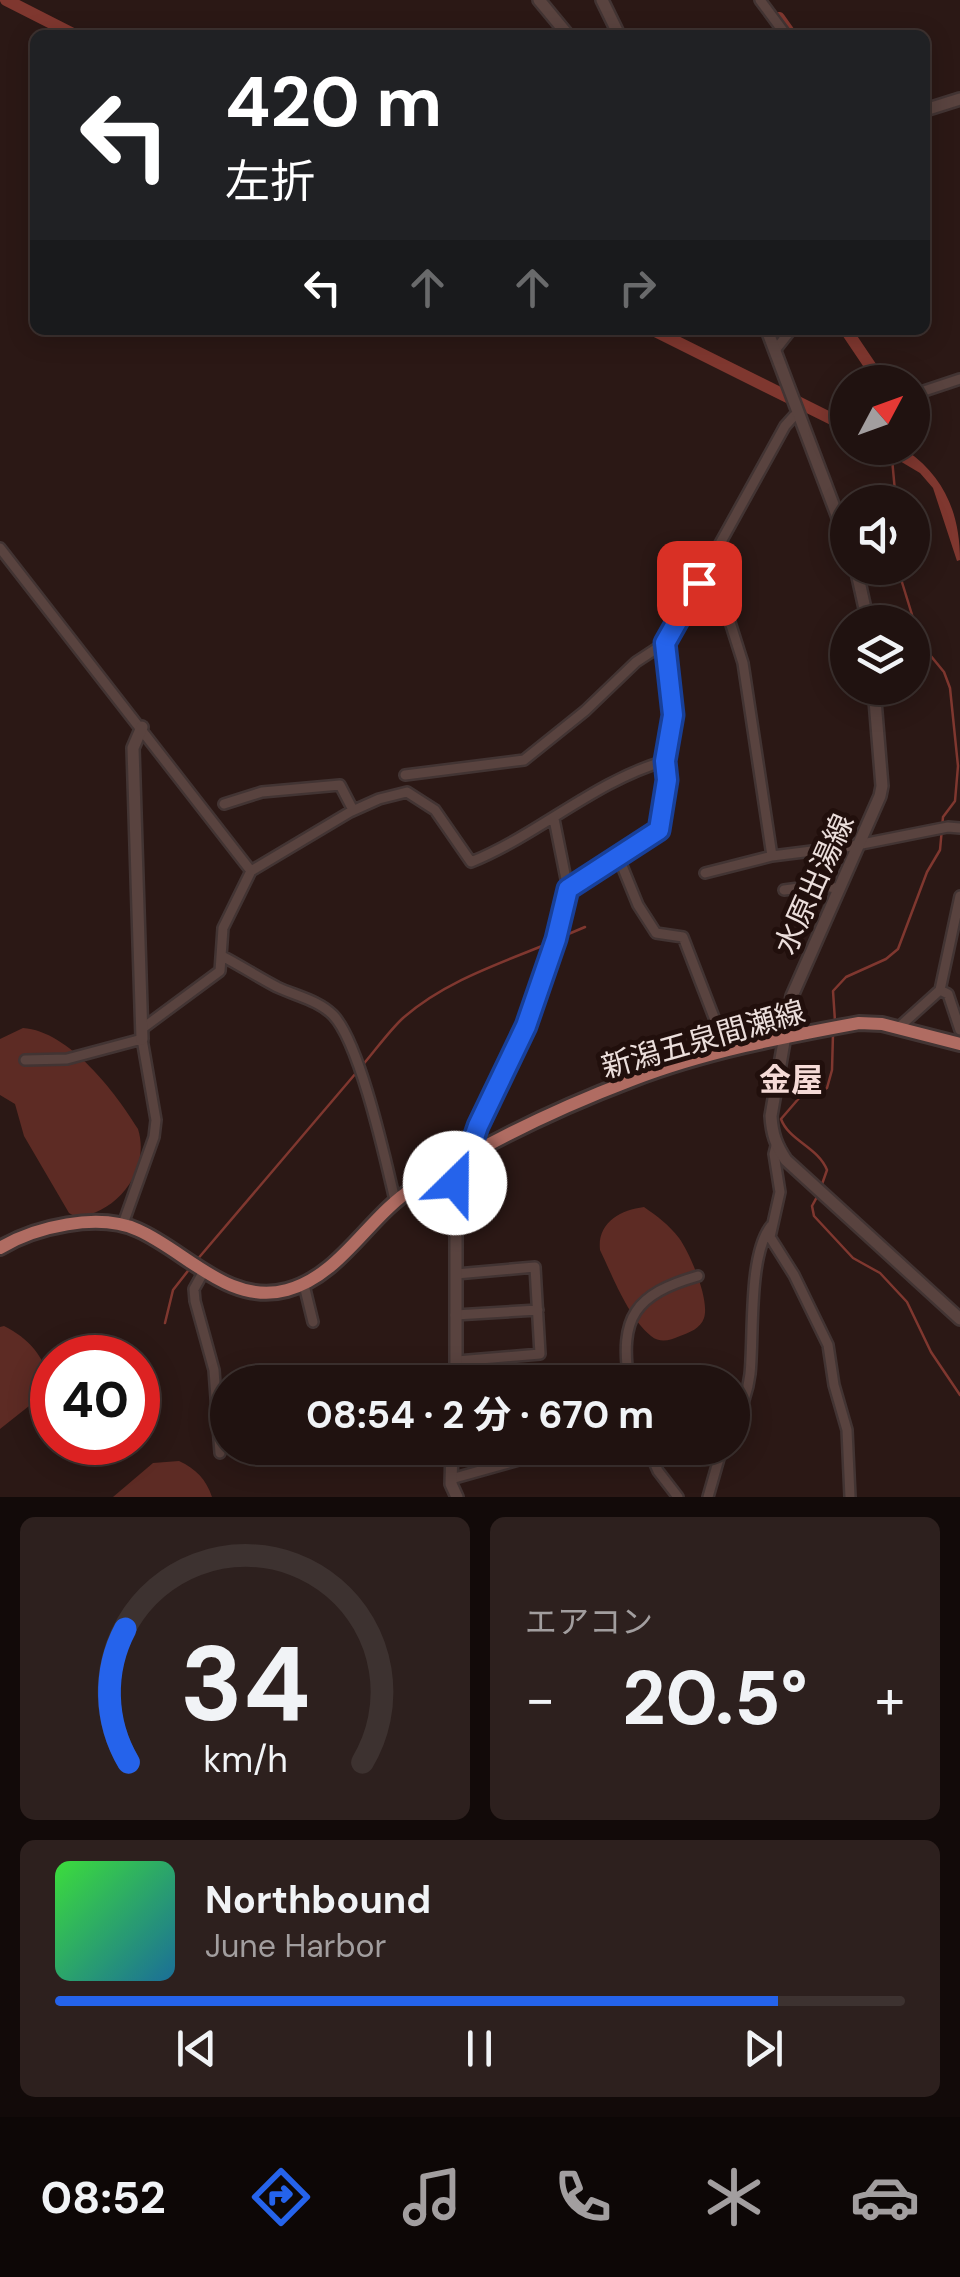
<!DOCTYPE html>
<html lang="ja">
<head>
<meta charset="utf-8">
<style>
  :root { --surface:#201210; --page:#2d201e; --text:#f1f3f6; --muted:#a29e9f; --line:#3d3230; --accent:#2563eb }
  body { margin:0; font-family:"DM Sans","Noto Sans JP",sans-serif; background:var(--page); color:var(--text); height:100vh; display:flex; flex-direction:column; font-size:38px; white-space:nowrap }
  * { box-sizing:border-box; margin:0 }
  p { font-size:32px; color:var(--muted) }
  .icon { flex:none; width:55px; height:55px; fill:none; stroke:currentColor; stroke-width:2; stroke-linecap:round; stroke-linejoin:round }
  .map { position:relative; height:1497px; overflow:hidden }
  .drawer { display:flex; flex-direction:column; gap:20px; padding:20px; background:#120a09; flex:1 }
  .drawer>* { flex:none }
  .guide { position:absolute; left:30px; top:30px; width:900px; height:305px; border-radius:15px; box-shadow:0 5px 25px #0003,0 0 0 2px var(--line); background:#202124; color:#fff; overflow:hidden }
  .needle { width:65px; rotate:49deg }
  .controls { position:absolute; left:830px; top:365px; display:grid; gap:20px }
  .controls a { display:grid; place-items:center; width:100px; height:100px; border-radius:50%; background:var(--surface); box-shadow:0 5px 25px #0003,0 0 0 2px var(--line); font-size:50px }
  .speed { position:absolute; left:30px; top:1335px; display:flex; gap:20px; font-size:50px; font-weight:700; text-align:center }
  .speed>* { display:grid; place-content:center; width:130px; height:130px; border-radius:50%; background:var(--surface); box-shadow:0 5px 25px #0003,0 0 0 2px var(--line); line-height:1 }
  .speed .limit { border:15px solid #d22; background:#fff; color:#111 }
  .pin { position:absolute; display:grid; place-items:center; width:85px; height:85px; color:#fff; margin:-42px; border-radius:20px; box-shadow:0 5px 15px #0006 }
  .me { position:absolute; width:110px; margin:-55px; rotate:23deg; stroke-linejoin:round; filter:drop-shadow(0 0 8px #0008) }
  .turn { display:flex; align-items:center; gap:35px; height:210px; padding:0 30px; font-size:45px }
  .turn .icon { width:130px; height:130px; stroke-width:2.5 }
  .turn b { display:block; font-size:70px; line-height:85px }
  .lanes { display:flex; align-items:center; height:95px; padding:0 30px; background:#0003; justify-content:center; gap:50px; direction:ltr }
  .lanes .off { opacity:.35 }
  .big { font-size:75px; font-weight:700; line-height:1.1 }
  .drawer .card { flex:1; display:flex; flex-direction:column; justify-content:center; gap:15px; min-width:0; padding:0 35px; border-radius:15px; background:var(--page) }
  .drawer .dial { align-items:center; gap:0 }
  .dial svg { height:260px; overflow:visible; fill:none; stroke:var(--line); stroke-width:7; stroke-linecap:round; text-anchor:middle }
  .dial text { fill:var(--text); stroke:none }
  .song { display:flex; align-items:center; gap:30px }
  .cover { width:120px; height:120px; border-radius:15px; background:linear-gradient(135deg,hsl(120 70% 55%),hsl(200 70% 35%)) }
  .played { height:10px; border-radius:5px; background:linear-gradient(90deg,var(--accent) 85%,var(--line) 85%) }
  .keys { display:flex; justify-content:space-around; direction:ltr }
  .heat { display:flex; justify-content:space-between; align-items:center; font-size:55px; direction:ltr }
  .drawer .tiles { flex:1; display:grid; gap:20px; grid-template-columns:1fr 1fr }
  .card:last-child { grid-column:span 2 }
  .trip { position:absolute; left:210px; top:1365px; width:540px; height:100px; border-radius:50px; background:var(--surface); box-shadow:0 5px 25px #0003,0 0 0 2px var(--line); font-weight:700; line-height:100px; text-align:center }
  .tabs { display:flex; height:160px; justify-content:space-around; align-items:center; background:#0d0706; color:var(--muted) }
  .tabs .icon { width:70px; height:70px }
  .tabs .active { color:var(--accent) }
  .tabs b { font-size:45px; color:var(--text) }
  .map>svg:first-child { display:block }
  .green { fill:#5d2b24 }
  .water { fill:#7f372f }
  .lines { fill:none; stroke-linecap:round; stroke-linejoin:round }
  .stream { stroke:#7f372f; stroke-width:2.5 }
  .river { stroke:#7f372f; stroke-width:12 }
  .street-casing { stroke:#423433; stroke-width:14 }
  .secondary-casing { stroke:#423433; stroke-width:16 }
  .primary-casing { stroke:#423433; stroke-width:18 }
  .street { stroke:#59433f; stroke-width:9 }
  .secondary { stroke:#59433f; stroke-width:11 }
  .primary { stroke:#b06c62; stroke-width:12 }
  .route-casing { stroke:#184099; stroke-width:25 }
  .route { stroke:#2563eb; stroke-width:18 }
  .labels { text-anchor:middle; dominant-baseline:central; stroke-width:10; stroke-linejoin:round; paint-order:stroke }
  .street-label { font-size:30px; fill:#ebdedb; stroke:#210f0c }
  .neighbourhood-label { font-size:32px; font-weight:bold; fill:#f5dad6; stroke:#210f0c }
</style>
</head>
<body>
<div class="map">
<svg width="960" height="1497" viewBox="0 0 960 1497">
  <rect width="100%" height="100%" fill="#2b1815"/>
  <path class="green" d="M23,1028C69,1031 116,1093 138,1129C151,1171 116,1214 76,1217L69,1213L24,1136L15,1104L0,1095V1039Z
    M644,1207C657,1216 669,1225 679,1238C690,1253 710,1300 704,1318C701,1328 689,1333 680,1336C670,1340 661,1344 651,1336C628,1317 613,1277 600,1250C597,1223 620,1210 644,1207Z
    M4,1326C29,1338 51,1362 48,1391L0,1429V1327Z
    M179,1461C196,1469 206,1479 212,1497H113L153,1463Z"/>
  <path class="water" d="M878,448H908L907,451C945,477 960,515 960,560L957,561L933,488L920,473Z"/>
  <g class="lines">
    <path class="stream" d="M891,448L896,502
      M559,938L585,927
      M835,1021L833,991L846,977L886,959L898,949L927,872L940,850L943,817L955,801L958,766L950,688L944,672L921,644L901,579V568
      M361,1067C375,1051 388,1032 403,1018C445,981 501,963 552,942
      M821,1187L827,1170C818,1147 789,1141 781,1119L800,1097L814,1095L827,1088L832,1070L833,1034
      M818,1195L812,1206L814,1216L853,1258L880,1273L907,1302L931,1352L960,1395
      M196,1261L356,1073
      M165,1323L173,1290L191,1267"/>
    <path class="river" d="M6,0L75,35
      M779,18L791,35
      M653,330L848,427
      M846,330L881,382"/>
    <defs>
      <path id="street" d="M760,0L786,35
        M776,349L791,330
        M912,395L960,379
        M0,548L251,871
        M699,583L715,589L724,603L743,663L772,856L852,846L948,827L960,828
        M405,775L524,760L585,711L636,662L665,643L785,426L794,416L800,417
        M224,804L262,792L340,785L353,810
        M618,856L638,905L656,933L683,937L727,1051
        M705,873L772,856
        M568,889L659,831L667,780L665,761L673,715L665,643
        M784,890L822,885L839,889
        M222,956C241,966 258,977 277,987C296,996 318,1000 333,1015C360,1043 385,1158 395,1200
        M940,990L948,994L960,1030
        M143,1028L220,971L223,928L251,871L350,812L379,799L407,792L435,810L471,862C538,835 595,781 665,761
        M898,1028L940,990L960,896
        M25,1060L67,1059L142,1039L156,1120L154,1137L123,1224
        M776,1146L774,1154L780,1192L770,1237L794,1275L828,1345L834,1385L847,1430L850,1497
        M468,1156L478,1126L515,1054L558,931L568,889L554,819
        M204,1271L194,1289L195,1301L214,1370L220,1453
        M456,1274L535,1267L540,1354L457,1361
        M304,1285L313,1322
        M455,1315L538,1310
        M629,1382C619,1317 635,1294 698,1276
        M732,1426C741,1410 748,1392 750,1374C754,1336 748,1255 771,1226
        M648,1448L658,1471L678,1497
        M451,1479L562,1448
        M708,1497L722,1448"/>
      <path id="secondary" d="M539,0L568,35
        M602,0L619,35
        M925,110L960,99
        M767,330L848,544
        M856,568L868,622
        M874,688L882,786L880,796L792,996L771,1116C772,1134 776,1145 786,1160L960,1319
        M142,727L133,748L142,1039
        M456,1164V1382
        M452,1448L451,1484L457,1497"/>
      <path id="primary" d="M0,1248C35,1227 98,1212 138,1230C186,1251 229,1306 287,1290C342,1275 368,1216 415,1187C482,1145 558,1108 632,1080C704,1052 783,1037 859,1023L882,1024L960,1044"/>
    </defs>
    <use href="#street" class="street-casing"/>
    <use href="#secondary" class="secondary-casing"/>
    <use href="#primary" class="primary-casing"/>
    <use href="#street" class="street"/>
    <use href="#secondary" class="secondary"/>
    <use href="#primary" class="primary"/>
  </g>
  <g class="lines">
    <defs>
      <path id="route" d="M455,1183L456,1164L467,1158L478,1126L526,1026L556,939L568,889L659,830L667,780L665,761L673,715L665,643L699,583"/>
    </defs>
    <use href="#route" class="route-casing"/>
    <use href="#route" class="route"/>
  </g>
  <g class="labels">
    <g class="street-label">
      <text transform="translate(814 884) rotate(-66)">水原出湯線</text>
      <text transform="translate(703 1039) rotate(-16)">新潟五泉間瀬線</text>
    </g>
    <g class="neighbourhood-label">
      <text x="791" y="1080">金屋</text>
    </g>
  </g>
</svg>
<div class="controls">
<a><svg class="needle" viewBox="-14 -14 28 28"><path d="M0-13l5 13h-10z" fill="#e53935"/><path d="M0 13l5-13h-10z" fill="#a29e9f"/></svg></a>
<a><svg class="icon" aria-label="sound" viewBox="0 0 24 24"><path d="M4 9h4l5-4v14l-5-4H4zM17 9q2 3 0 6"/></svg></a>
<a><svg class="icon" aria-label="layers" viewBox="0 0 24 24"><path d="M12 4l9 5-9 5-9-5zM3 14l9 5 9-5"/></svg></a>
</div>
<div class="speed"><div class="limit">40</div></div>
<div class="pin" style="left:699px;top:583px;background:#d93025"><svg class="icon" aria-label="arrive" viewBox="0 0 24 24"><path d="M6 21V4h12l-3 4 3 4H6"/></svg></div>
<svg class="me" style="left:455px;top:1183px" viewBox="-20 -20 40 40"><circle r="19" fill="#fff"/><path d="M0-13L10 11 0 6-10 11z" fill="#2563eb"/></svg>
<div class="trip">08:54 · 2 分 · 670 m</div>
<div class="guide">
<div class="turn"><svg class="icon" aria-label="left" viewBox="0 0 24 24"><path d="M17 20v-9H6M10 6l-5 5 5 5"/></svg><div><b>420 m</b>左折</div></div>
<div class="lanes"><svg class="icon" aria-label="left" viewBox="0 0 24 24"><path d="M17 20v-9H6M10 6l-5 5 5 5"/></svg><svg class="icon off" aria-label="ahead" viewBox="0 0 24 24"><path d="M12 20V5M6 11l6-6 6 6"/></svg><svg class="icon off" aria-label="ahead" viewBox="0 0 24 24"><path d="M12 20V5M6 11l6-6 6 6"/></svg><svg class="icon off" aria-label="right" viewBox="0 0 24 24"><path d="M7 20v-9h11M14 6l5 5-5 5"/></svg></div>
</div>
</div>
<section class="drawer">
<div class="tiles">
<div class="card dial"><svg viewBox="0 0 100 80">
<path d="M14 69A42 42 0 1 1 86 69"/>
<path d="M14 69A42 42 0 0 1 13 28" stroke="#2563eb"/>
<text x="50" y="56" font-size="32" font-weight="700">34</text>
<text x="50" y="72" font-size="11">km/h</text>
</svg></div>
<div class="card"><p>エアコン</p>
<div class="heat"><a>−</a><b class="big">20.5°</b><a>+</a></div>
</div>
<div class="card">
<div class="song"><i class="cover"></i><div><b>Northbound</b><p>June Harbor</p></div></div>
<div class="played"></div>
<div class="keys"><svg class="icon" aria-label="previous" viewBox="0 0 24 24"><path d="M18 5L8 12l10 7zM5 5v14"/></svg><svg class="icon" aria-label="pause" viewBox="0 0 24 24"><path d="M8 5v14M16 5v14"/></svg><svg class="icon" aria-label="next" viewBox="0 0 24 24"><path d="M6 5l10 7-10 7zM19 5v14"/></svg></div>
</div>
</div>
</section>
<nav class="tabs">
<b>08:52</b>
<svg class="icon active" aria-label="directions" viewBox="0 0 24 24"><path d="M12 3l9 9-9 9-9-9zM9 14v-3h6M13 9l2 2-2 2"/></svg>
<svg class="icon" aria-label="music" viewBox="0 0 24 24"><path d="M9 18V5l10-2v13"/><circle cx="6" cy="18" r="3"/><circle cx="16" cy="16" r="3"/></svg>
<svg class="icon" aria-label="phone" viewBox="0 0 24 24"><path d="M5 4h4l2 5-3 2q2 4 5 5l2-3 5 2v4C11 20 4 13 5 4z"/></svg>
<svg class="icon" aria-label="climate" viewBox="0 0 24 24"><path d="M12 3v18M4 7l16 10M4 17L20 7"/></svg>
<svg class="icon" aria-label="car" viewBox="0 0 24 24"><path d="M5 17H2v-5l4-1 3-4h7l3 4 3 1v5h-3M9 17h6M6 11h13"/><circle cx="7" cy="17" r="2"/><circle cx="17" cy="17" r="2"/></svg>
</nav>
</body>
</html>
